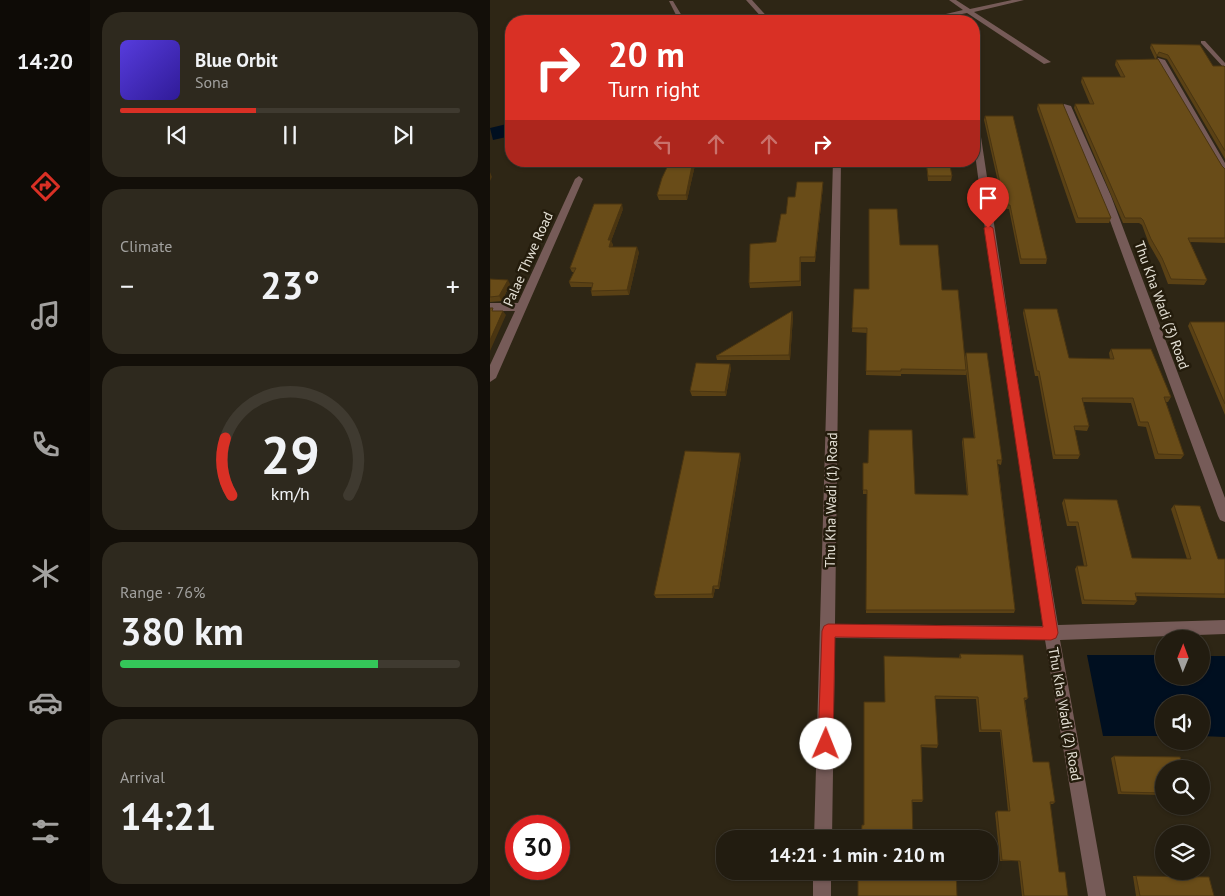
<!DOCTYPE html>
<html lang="en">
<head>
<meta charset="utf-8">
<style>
  :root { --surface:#221c10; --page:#2e291e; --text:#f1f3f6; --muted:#a2a19f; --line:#3f3a30; --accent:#d93025 }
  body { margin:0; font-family:"PT Sans",sans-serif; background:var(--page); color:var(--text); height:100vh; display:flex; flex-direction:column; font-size:19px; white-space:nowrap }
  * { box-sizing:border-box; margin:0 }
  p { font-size:16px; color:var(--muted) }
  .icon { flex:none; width:28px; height:28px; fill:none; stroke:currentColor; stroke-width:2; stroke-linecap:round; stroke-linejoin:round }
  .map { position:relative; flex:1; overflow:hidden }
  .side { display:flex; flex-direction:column; gap:12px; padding:12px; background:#130f09; width:400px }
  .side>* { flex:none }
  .hud { position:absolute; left:15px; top:15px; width:475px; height:152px; border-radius:20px; box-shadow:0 1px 4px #0004,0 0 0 1px var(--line); background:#d93025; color:#fff; overflow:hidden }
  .needle { width:32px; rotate:1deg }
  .controls { position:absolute; left:665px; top:630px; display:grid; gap:10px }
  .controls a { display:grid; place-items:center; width:55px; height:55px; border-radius:50%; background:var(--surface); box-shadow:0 1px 4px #0004,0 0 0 1px var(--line); font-size:25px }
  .speed { position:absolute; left:15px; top:815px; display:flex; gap:10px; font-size:25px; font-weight:700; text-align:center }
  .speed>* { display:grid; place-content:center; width:65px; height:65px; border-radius:50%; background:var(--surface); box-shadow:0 1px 4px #0004,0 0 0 1px var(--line); line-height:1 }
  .speed .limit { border:8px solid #d22; background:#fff; color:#111 }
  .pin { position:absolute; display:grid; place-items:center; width:42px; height:42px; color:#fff; margin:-51px -21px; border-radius:50% 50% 50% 0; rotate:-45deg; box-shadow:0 0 5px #0007 }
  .pin .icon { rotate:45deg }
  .me { position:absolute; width:55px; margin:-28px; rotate:1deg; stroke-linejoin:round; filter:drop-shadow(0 0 4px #0008) }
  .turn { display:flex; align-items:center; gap:18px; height:105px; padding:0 20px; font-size:22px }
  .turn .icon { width:65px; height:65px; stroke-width:2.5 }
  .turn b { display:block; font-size:35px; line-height:42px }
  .lanes { display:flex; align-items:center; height:48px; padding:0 20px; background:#0003; justify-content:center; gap:25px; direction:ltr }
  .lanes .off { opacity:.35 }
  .big { font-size:38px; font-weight:800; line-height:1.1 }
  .side .card { flex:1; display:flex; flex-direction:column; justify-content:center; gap:8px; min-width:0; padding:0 18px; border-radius:20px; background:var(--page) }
  .side .dial { align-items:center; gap:0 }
  .dial svg { height:130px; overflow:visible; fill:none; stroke:var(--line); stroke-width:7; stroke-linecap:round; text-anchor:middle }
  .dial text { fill:var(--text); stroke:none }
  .song { display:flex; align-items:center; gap:15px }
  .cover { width:60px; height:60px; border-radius:8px; background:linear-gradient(135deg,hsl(250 70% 55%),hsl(250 70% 35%)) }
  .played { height:5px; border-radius:2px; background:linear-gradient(90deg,var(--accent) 40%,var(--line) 40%) }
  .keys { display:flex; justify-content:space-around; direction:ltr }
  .heat { display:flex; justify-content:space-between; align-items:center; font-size:28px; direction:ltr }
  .charge { height:8px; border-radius:4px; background:linear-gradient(90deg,#34c759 76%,var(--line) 0) }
  .trip { position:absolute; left:226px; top:830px; width:282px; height:50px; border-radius:20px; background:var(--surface); box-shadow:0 1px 4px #0004,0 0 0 1px var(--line); font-weight:800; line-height:50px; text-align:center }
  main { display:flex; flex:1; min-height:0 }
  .dock { display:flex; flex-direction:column; width:90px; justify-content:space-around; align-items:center; background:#0e0b06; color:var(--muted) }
  .dock .icon { width:35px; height:35px }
  .dock .current { color:var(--accent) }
  .dock b { font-size:22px; color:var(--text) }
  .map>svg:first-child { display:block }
  .water { fill:#000f20 }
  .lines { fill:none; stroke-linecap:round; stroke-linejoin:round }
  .minor { fill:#765b58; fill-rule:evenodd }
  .wall { fill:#5a4115 }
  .shaded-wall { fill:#4a3511 }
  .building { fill:#694c18; stroke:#4a3511 }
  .route { fill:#d93025; stroke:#8d1f18 }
  .labels { text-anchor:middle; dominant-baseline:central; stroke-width:5; stroke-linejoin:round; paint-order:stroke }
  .street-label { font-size:14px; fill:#e4e0d5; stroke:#241c0c }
</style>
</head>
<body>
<main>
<nav class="dock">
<b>14:20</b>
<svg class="icon current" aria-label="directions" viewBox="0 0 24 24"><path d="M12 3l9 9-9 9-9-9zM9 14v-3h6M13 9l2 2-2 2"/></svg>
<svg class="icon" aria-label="music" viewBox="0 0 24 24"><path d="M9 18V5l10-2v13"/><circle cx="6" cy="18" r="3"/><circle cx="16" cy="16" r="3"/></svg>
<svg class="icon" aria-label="phone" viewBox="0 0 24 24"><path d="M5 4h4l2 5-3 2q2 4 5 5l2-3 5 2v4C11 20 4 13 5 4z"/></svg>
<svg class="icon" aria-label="climate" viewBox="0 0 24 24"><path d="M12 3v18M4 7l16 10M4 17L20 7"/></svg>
<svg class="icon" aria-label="car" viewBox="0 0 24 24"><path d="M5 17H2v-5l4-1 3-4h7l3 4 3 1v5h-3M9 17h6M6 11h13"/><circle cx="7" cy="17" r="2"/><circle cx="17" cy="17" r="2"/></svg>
<svg class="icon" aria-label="filters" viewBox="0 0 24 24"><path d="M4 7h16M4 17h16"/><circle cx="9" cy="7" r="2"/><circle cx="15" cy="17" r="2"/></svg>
</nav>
<section class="side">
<div class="card">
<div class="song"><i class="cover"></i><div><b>Blue Orbit</b><p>Sona</p></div></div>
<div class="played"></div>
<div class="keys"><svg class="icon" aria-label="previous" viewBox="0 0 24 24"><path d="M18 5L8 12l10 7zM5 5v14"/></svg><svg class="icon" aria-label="pause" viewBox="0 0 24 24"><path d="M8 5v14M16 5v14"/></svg><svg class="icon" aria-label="next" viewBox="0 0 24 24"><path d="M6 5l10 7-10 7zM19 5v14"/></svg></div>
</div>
<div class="card"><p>Climate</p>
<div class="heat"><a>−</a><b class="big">23°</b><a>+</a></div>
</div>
<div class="card dial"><svg viewBox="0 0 100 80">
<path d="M14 69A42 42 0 1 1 86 69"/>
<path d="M14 69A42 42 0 0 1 10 34" stroke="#d93025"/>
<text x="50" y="56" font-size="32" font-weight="700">29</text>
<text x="50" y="72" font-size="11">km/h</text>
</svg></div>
<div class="card"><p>Range · 76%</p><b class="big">380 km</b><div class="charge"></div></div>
<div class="card"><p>Arrival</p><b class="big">14:21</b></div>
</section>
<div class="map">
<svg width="735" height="896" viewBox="0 0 735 896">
  <rect width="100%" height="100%" fill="#2e2615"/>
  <path class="water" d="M21,123V136L3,140L0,128Z
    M597,655H674V676H711V656H735V737L711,736V704H674V736H613Z"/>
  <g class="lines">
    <path class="minor" d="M256,0H262L281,21H275Z
      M459,0H466L480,9L522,0H534L484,12L561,62L554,64L477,13L437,21H426L473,10Z
      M179,1H183L195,21H189Z
      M711,41H715L735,63V69L711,43Z
      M668,58L675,60L735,163V173L731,170L667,60Z
      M574,104L581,106L621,196L735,498V522L730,520L728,516L611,196L573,106Z
      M484,115L488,117L532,410L568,625L735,620V634L570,640L616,896H598L555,640L345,638L342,839H324L343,161H351L345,624L553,626L493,215L484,146Z
      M89,176L93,179L6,378L0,382V365L25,311H0V303H28L85,179Z
      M323,871H341V896H323Z"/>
  </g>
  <path class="wall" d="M661,44L723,66L735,67V159L677,59L667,56L666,59L732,166L735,169V243L700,242L717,280L714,285L678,284L670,263L659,244L652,225L649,223H633L584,108L585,104H600L591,82L592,77H631L625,65L626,60L665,59L660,48Z
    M548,104L621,218L619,223H586L547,109Z
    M495,116L557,259L556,264H530L519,209H514L494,120Z
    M436,161H459L462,176L461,181H438Z
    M205,165L197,200H169L167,195Z
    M333,186L325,262H311V286L260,288L259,283L286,242L305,197Z
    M133,209L121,241L123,245L122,247L149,252L139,295L102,296L101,291L102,287H81L79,282L84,272H82L80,268Z
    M410,245L452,290L475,357L476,353L512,460L511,465L508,464L525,610L524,613H376L377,494H373V463L425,494L477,495L472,442L473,438H484L476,371V375L411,374V376L376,375L377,333L362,332L364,289H379Z
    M0,279L20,284L12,301L0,302Z
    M534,309L579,358L620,359L619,353L621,349L681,397L678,402H676L694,455L691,459H665L656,427L648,426L641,403L593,402L599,426L597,431L585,430L590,455L588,459H563L548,376H545L533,313Z
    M302,311L303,316L300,360H227L226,356Z
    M700,322H735V415L698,326Z
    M241,368L236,396H202L200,391Z
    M251,457L229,589H225L223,598H166L164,595Z
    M574,499L642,558L697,559L681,509L684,505L728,559H735V598L646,596L647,601L644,605L592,604L585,569L587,566H594L586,526H577L572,503Z
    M470,654L538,698L536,700H535L543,762L565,802L563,804H560L569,872L578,896H532L528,861H510L505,813L507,811H518L510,732H489L486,699H445L448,745L447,748L431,747L433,800L432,802H422L374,825L394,702L469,658Z
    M624,756L674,769V795L628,794L621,758Z
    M643,876H646L724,896H646Z"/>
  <path class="shaded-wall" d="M203,161H206L205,165L197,200L196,195Z
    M0,172L2,177L0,181Z
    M333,182V186L325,262V257Z
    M132,204L133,209L121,241L123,245L120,251L118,240Z
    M147,247L149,252L139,295L137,290Z
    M18,280L20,284L12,301L9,296Z
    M13,311L16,315L0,351V340Z
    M302,311L303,316L300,360L299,355Z
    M240,364L241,368L236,396L235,392Z
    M250,453L251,457L229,589L228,586Z
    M223,586L225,589L223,598L222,594Z"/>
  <path class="building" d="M661,44L710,45L723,66H734L735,67V151L678,55L669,52L667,56Z
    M668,59L732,166L735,169V238H698L717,280L681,279L672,258L661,239L653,220L651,218H635L585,104H604L592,77H635L626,60Z
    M548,104H573L621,218H588Z
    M495,116H523L557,259H531L520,205H515Z
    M180,161H203L196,195H167L172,178Z
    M436,161H459L462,176H438Z
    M307,182H333L325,257H310V281L259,283L260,244L286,242L291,214H296L298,197H305Z
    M104,204H132L118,240H121L119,247H147L137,290L101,291L103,283L79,282L86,268H80Z
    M379,209H407L410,245H448L452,290H468L476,370L411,369V371H376L377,328H362L364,289H379Z
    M0,279L18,280L9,296L0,297Z
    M0,308H3L2,311H13L0,340Z
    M534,309H567L579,358L624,359L621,349H661L681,397H674L694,455L668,454L658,422H650L643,398H592L599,426H584L590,455H565L549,371H547Z
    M302,311L299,355L226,356Z
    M700,322H735V404Z
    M476,353H497L512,460H507L525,610H376L377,490H373V463H378L379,430H422L425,494L478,495L473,438H485Z
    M206,363L240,364L235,392L200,391Z
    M195,451L250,453L228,586H223L222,594L164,595Z
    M574,499L627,500L642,558L701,559L684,505L710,506L728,559H735V594L645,593L647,601L594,600L587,566H597L588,522H579Z
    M470,654L533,655L538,698H534L543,762H559L565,802H560L569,872H575L578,896H534L530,861L512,860L507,811H520L511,730H491L488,697L445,696L448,745H431L433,800H422L423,839H371L372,825H374V702H395L394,656L471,658Z
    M624,756L690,757L693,769H674V793L631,792Z
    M368,871H466L467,896H368Z
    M646,876L719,877L724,896H650Z"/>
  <path class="route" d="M498,225L503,228L568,633L566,638L561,640L345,637L343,744L341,749L336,752L330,749L328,744L332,631L334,626L338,624L553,627L494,228Z"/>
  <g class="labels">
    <g class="street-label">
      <text transform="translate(38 259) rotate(-66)">Palae Thwe Road</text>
      <text transform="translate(672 305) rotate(70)">Thu Kha Wadi (3) Road</text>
      <text transform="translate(341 500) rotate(-89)">Thu Kha Wadi (1) Road</text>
      <text transform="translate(575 714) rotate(80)">Thu Kha Wadi (2) Road</text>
    </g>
  </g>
</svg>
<div class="controls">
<a><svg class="needle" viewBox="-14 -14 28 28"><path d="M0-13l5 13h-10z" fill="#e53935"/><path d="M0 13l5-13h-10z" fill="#a2a19f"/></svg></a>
<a><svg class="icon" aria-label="sound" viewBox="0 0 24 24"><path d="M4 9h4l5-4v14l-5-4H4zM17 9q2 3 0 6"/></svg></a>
<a><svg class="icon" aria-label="search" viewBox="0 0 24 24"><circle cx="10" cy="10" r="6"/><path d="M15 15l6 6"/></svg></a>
<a><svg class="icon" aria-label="layers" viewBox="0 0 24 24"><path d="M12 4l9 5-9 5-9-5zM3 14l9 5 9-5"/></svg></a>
</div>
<div class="speed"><div class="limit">30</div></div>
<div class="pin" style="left:498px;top:228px;background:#d93025"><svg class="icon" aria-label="arrive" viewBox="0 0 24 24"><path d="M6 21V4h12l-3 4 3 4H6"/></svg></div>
<svg class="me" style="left:336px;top:744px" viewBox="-20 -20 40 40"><circle r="19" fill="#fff"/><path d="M0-13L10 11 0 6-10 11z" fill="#d93025"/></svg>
<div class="trip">14:21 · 1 min · 210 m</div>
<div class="hud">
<div class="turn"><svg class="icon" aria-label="right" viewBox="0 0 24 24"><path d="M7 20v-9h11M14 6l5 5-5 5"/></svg><div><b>20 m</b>Turn right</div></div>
<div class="lanes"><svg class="icon off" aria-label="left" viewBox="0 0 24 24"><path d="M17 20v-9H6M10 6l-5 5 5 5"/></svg><svg class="icon off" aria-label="ahead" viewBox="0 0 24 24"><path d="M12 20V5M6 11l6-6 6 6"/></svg><svg class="icon off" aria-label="ahead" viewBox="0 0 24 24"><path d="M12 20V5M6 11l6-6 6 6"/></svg><svg class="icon" aria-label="right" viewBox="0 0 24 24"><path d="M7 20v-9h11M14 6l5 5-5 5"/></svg></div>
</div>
</div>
</main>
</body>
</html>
